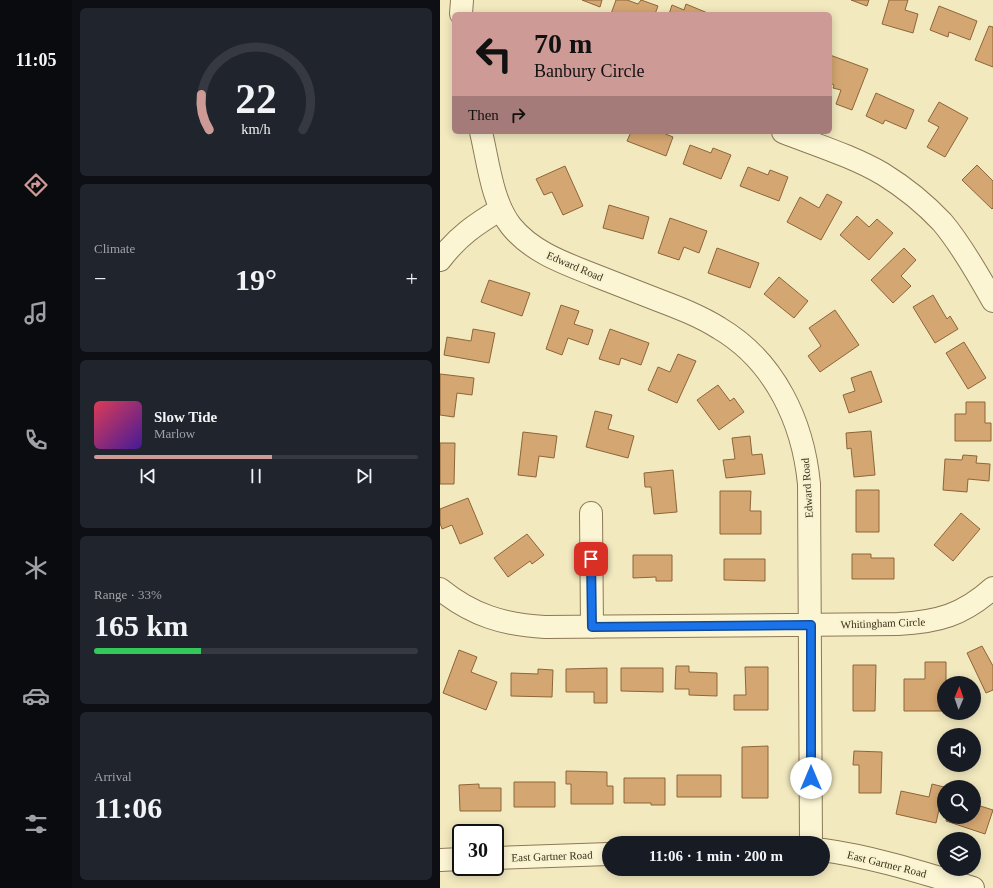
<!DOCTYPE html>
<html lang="en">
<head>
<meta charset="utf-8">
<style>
  :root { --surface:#171b24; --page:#20242c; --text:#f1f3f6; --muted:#9ea1a6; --line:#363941; --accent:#cd9a96 }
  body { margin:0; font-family:"Times New Roman",serif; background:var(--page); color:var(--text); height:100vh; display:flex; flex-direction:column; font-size:15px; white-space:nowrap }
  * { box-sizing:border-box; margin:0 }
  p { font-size:13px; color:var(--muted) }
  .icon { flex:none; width:22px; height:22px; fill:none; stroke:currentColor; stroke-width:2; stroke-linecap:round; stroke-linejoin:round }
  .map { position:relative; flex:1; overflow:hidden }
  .drawer { display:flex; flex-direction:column; gap:8px; padding:8px; background:#0d0f14; width:368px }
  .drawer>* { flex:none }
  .banner { position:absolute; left:12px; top:12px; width:380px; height:122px; border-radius:6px; box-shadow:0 2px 10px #0003; background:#cd9a96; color:#111; overflow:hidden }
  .needle { width:26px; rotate:2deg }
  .tools { position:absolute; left:497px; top:676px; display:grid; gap:8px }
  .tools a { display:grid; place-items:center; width:44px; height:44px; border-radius:50%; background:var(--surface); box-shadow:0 2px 10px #0003; font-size:20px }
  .speed { position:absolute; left:12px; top:824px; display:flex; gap:8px; font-size:20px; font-weight:700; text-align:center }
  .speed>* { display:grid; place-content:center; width:52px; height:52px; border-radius:50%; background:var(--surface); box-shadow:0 2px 10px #0003; line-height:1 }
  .speed .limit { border:2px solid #111; border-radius:6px; background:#fff; color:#111 }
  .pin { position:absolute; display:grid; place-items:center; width:34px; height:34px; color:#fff; margin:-17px; border-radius:8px; box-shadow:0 2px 6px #0006 }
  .me { position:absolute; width:44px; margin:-22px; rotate:0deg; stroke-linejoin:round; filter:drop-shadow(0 0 3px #0008) }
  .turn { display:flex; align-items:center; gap:14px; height:84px; padding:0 16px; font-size:18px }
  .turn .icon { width:52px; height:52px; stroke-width:2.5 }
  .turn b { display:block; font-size:28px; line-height:34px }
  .then { display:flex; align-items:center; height:38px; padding:0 16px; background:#0003; gap:8px; font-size:15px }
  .big { font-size:30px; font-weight:700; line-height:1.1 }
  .drawer .widget { flex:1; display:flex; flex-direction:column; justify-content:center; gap:6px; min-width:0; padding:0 14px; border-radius:6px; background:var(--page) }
  .drawer .dial { align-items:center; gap:0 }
  .dial svg { height:104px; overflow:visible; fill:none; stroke:var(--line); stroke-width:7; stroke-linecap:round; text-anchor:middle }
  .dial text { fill:var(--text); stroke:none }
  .song { display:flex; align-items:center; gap:12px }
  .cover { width:48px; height:48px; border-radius:6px; background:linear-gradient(135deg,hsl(350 70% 55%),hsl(260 70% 35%)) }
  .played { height:4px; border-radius:2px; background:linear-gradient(90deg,var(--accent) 55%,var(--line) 55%) }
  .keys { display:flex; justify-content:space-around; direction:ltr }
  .heat { display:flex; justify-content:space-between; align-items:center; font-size:22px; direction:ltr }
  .charge { height:6px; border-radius:3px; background:linear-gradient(90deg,#34c759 33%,var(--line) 0) }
  .trip { position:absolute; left:162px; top:836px; width:228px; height:40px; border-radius:20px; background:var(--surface); box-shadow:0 2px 10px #0003; font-weight:700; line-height:40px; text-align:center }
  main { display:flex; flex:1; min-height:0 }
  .menu { display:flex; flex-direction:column; width:72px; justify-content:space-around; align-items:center; background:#090b0e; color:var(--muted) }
  .menu .icon { width:28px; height:28px }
  .menu .current { color:var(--accent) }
  .menu b { font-size:18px; color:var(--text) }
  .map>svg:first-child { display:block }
  .building { fill:#d4a671; stroke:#8e6539 }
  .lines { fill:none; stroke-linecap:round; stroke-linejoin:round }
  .minor-casing { stroke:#8c7956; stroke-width:24 }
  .minor { stroke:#fcf5d3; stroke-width:22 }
  .route-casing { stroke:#114b97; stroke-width:10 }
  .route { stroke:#1a73e8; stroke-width:7 }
  .labels { text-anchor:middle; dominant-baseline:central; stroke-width:4; stroke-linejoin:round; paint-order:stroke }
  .street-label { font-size:11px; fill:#3a2e1b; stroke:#f9f2cf }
</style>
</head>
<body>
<main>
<nav class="menu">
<b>11:05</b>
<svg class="icon current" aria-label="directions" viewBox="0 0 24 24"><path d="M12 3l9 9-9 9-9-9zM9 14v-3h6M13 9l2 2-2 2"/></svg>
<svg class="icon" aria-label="music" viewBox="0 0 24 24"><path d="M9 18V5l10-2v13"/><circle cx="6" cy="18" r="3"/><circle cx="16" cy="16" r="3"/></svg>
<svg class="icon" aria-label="phone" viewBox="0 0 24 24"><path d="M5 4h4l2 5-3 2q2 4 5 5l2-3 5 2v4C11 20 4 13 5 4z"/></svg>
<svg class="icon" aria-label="climate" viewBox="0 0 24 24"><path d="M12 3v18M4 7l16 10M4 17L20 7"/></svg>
<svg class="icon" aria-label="car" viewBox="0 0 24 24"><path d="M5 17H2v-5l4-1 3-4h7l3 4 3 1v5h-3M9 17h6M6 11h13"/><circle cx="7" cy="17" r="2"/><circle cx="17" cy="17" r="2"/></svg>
<svg class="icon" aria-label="filters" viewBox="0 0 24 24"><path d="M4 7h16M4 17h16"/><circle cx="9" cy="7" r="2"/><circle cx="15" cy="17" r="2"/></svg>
</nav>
<section class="drawer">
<div class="widget dial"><svg viewBox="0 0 100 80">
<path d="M14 69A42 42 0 1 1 86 69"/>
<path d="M14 69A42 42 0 0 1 8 42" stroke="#cd9a96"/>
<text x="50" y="56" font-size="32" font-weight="700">22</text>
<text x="50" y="72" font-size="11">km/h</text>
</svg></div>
<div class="widget"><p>Climate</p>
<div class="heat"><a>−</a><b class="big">19°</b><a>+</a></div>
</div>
<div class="widget">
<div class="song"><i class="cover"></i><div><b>Slow Tide</b><p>Marlow</p></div></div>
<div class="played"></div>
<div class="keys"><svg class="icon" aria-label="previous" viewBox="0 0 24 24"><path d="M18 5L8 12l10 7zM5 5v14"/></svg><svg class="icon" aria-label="pause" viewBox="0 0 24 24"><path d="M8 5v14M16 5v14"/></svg><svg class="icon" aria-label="next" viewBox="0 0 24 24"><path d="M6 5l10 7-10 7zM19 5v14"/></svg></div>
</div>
<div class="widget"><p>Range · 33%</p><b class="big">165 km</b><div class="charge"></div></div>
<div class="widget"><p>Arrival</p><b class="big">11:06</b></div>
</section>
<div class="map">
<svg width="553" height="888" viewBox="0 0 553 888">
  <rect width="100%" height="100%" fill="#f2e9bf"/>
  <path class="building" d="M142,0H162L160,7Z
    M176,0H187L198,4L201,0L218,6L215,14H171Z
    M411,0H429L427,6Z
    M449,0H468L465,10L478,14L473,33L442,24Z
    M246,4L270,14H229L232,5L244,10Z
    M499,6L537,21L530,40L509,32L508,37L490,30Z
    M549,26L553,27V67L535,60Z
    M390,55L428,69L412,110L396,104L401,90L393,88L394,85L390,83Z
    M436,93L474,110L466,129L445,120L443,124L426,116Z
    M499,102L528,118L505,157L487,147L499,127L488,121Z
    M191,132H221L233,137L226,156L187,141Z
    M250,145L271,153L273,148L291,155L281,179L243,164Z
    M537,165L553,181V208L552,209L522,180Z
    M125,166L143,206L123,215L112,192L104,195L96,179Z
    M308,167L328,175L330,170L348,177L339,201L300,186Z
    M387,194L402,202L381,240L347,222L360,197L379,208Z
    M169,205L209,217L203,239L163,228Z
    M417,216L429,227L437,219L453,233L429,260L400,235Z
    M230,218L267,231L259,253L244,247L239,260L218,253Z
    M277,248L319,263L310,288L268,273Z
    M464,248L476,260L461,276L471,286L453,303L431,280Z
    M339,277L368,301L354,318L324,294Z
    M49,280L90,293L82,316L41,302Z
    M493,295L507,319L510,316L518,329L495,343L473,307Z
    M121,305L139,311L134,324L153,330L148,345L128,338L122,355L106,349Z
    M395,310L419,345L380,372L368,356L381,346L369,328Z
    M33,329L55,333L49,363L4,355L7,337L31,341Z
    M170,329L209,343L201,365L181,358L179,365L159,359Z
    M524,342L546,378L528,389L506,353Z
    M238,354L256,361L237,403L208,390L218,367L230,372Z
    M431,371L442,402L409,413L403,395L415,391L411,378Z
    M0,374L34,378L32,395L17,393L14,417L0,415Z
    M278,385L290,401L294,398L304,412L279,430L257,400Z
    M526,402H545V423H551V441H515V414H526Z
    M155,411L172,415L168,429L194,436L188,458L146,447Z
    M431,431L435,475L414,477L411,448L407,449L406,433Z
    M83,432L117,436L114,458L99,456L96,477L78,475Z
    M310,436L312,455L322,454L325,474L286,478L283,460L295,459L292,438Z
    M0,443H15L14,484H0Z
    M523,455L537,456L536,463L550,464L549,481L528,479L527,492L503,490L505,459L522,460Z
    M233,470L237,512L214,514L211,487H205L204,473Z
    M416,490H439V532H416Z
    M280,491H311L310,511H321V534H280Z
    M28,498L43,534L20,544L12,525L2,529L0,523V509Z
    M521,513L540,529L513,561L494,545Z
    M87,534L104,555L92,564L90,561L68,577L54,558Z
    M412,554H431V558H454V579H412Z
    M193,555H232V581H216V577L193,578Z
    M284,559H325V581L284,580Z
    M542,646L553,666V690L546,693L527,653Z
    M19,650L37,657L31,672L57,682L46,710L3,693Z
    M485,662H506V683H504V711H464V679H485Z
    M413,665H436L435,711H413Z
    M236,666H249V672L277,673V696L249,695V689H235Z
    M305,667H328V710H294V695H306Z
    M167,668V703H154V692H126V669Z
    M181,668H223V692L181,691Z
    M98,669L113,670L112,697L71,696V673L98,674Z
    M328,746V798H302V747Z
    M414,751L442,752L441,793H419V765H413Z
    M126,771L167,772V786H173V804H131V784H126Z
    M237,775H281V797H237Z
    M184,778H225V805H211V803H184Z
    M74,782H115V807H74Z
    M39,784V788H61V811H20L19,785Z
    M492,784L504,787L496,823L456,814L461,791L489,797Z
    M534,804L553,810L545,834L506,821L507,817H534Z"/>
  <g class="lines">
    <defs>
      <path id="minor" d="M21,14L22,0
        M41,132C48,161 52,202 71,226C92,252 124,263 154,275C175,283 197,292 218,300C239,308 260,316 279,328C335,361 363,422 369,484L371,843
        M343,132C376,145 412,156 443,174C464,187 485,204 502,222C520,243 539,276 553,301
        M0,260C18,236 36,224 61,209
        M151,513L152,627
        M0,589C32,615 64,625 105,627L458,624C498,622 523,615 553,588
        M383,850C434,857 483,873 533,888
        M55,858L169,854
        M0,860L21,859"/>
    </defs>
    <use href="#minor" class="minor-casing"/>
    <use href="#minor" class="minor"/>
  </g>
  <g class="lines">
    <defs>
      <path id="route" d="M151,559L152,627L371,625V778"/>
    </defs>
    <use href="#route" class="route-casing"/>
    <use href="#route" class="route"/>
  </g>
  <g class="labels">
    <g class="street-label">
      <text transform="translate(135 266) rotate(23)">Edward Road</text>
      <text transform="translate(367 488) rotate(-94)">Edward Road</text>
      <text transform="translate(443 623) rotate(-2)">Whitingham Circle</text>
      <text transform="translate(112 856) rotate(-2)">East Gartner Road</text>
      <text transform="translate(447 864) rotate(14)">East Gartner Road</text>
    </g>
  </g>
</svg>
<div class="tools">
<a><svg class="needle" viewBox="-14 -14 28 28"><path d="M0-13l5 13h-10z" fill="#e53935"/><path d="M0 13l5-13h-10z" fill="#9ea1a6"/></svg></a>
<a><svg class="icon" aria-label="sound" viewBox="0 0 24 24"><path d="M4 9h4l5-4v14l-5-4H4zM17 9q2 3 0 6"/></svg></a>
<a><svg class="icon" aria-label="search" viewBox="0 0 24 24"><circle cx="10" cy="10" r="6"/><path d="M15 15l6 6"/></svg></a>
<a><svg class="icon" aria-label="layers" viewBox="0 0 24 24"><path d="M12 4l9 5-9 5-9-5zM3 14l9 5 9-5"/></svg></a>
</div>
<div class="speed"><div class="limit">30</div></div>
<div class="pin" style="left:151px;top:559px;background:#d93025"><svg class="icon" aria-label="arrive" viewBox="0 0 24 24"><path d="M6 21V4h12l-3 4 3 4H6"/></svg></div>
<svg class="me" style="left:371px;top:778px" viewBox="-20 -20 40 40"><circle r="19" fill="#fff"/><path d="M0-13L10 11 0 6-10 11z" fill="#1a73e8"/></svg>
<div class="trip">11:06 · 1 min · 200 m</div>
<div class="banner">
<div class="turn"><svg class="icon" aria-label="left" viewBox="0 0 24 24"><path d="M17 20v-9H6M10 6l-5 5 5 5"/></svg><div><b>70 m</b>Banbury Circle</div></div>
<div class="then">Then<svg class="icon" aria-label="right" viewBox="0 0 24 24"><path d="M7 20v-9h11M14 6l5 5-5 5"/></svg></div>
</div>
</div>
</main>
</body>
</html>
